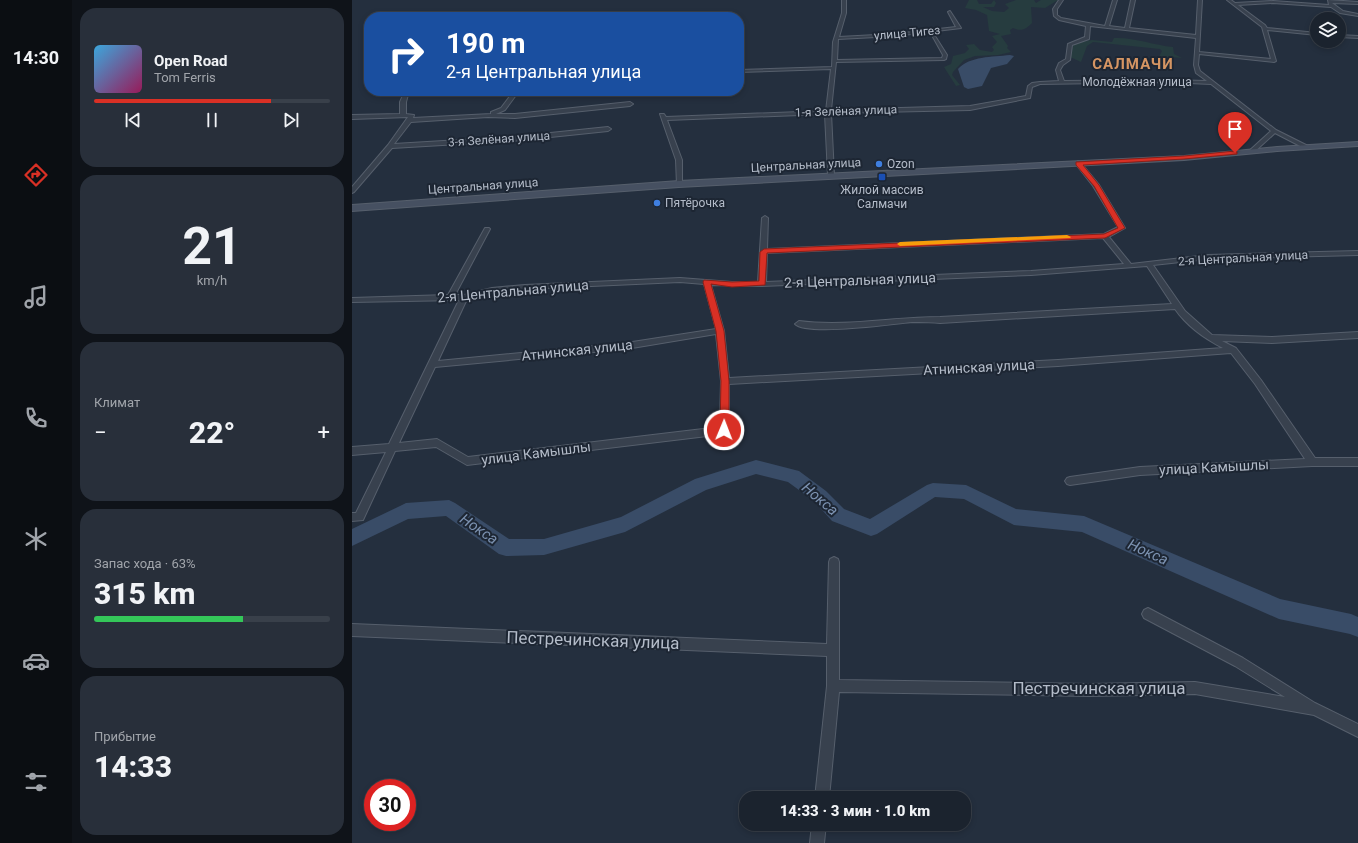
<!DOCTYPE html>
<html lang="ru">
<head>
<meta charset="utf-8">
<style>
  :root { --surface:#1b232e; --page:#282f3a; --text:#f1f3f6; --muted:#a0a4aa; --line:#39404a; --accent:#d93025 }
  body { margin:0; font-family:Roboto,sans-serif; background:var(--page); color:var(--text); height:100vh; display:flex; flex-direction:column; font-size:15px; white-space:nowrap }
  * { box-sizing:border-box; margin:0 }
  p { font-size:13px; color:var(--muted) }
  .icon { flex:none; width:22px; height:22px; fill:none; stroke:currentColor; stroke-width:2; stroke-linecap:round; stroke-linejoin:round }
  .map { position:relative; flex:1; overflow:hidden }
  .sheet { display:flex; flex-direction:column; gap:8px; padding:8px; background:#0f1319; width:280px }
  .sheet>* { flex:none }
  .top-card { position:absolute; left:12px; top:12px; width:380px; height:84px; border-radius:16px; box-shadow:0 2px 6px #0003,0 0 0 1px var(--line); background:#1a4fa0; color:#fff; overflow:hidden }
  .buttons { position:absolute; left:958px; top:12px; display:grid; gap:8px }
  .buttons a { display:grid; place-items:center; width:36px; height:36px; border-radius:50%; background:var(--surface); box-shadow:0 2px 6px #0003,0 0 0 1px var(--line); font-size:20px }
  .speed { position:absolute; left:12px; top:779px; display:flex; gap:8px; font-size:20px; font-weight:700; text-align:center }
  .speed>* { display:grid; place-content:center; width:52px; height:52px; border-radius:50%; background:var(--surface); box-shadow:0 2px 6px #0003,0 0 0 1px var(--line); line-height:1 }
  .speed .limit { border:6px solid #d22; background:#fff; color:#111 }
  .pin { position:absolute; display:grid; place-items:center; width:34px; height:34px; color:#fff; margin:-41px -17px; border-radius:50% 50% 50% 0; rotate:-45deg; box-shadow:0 0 4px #0007 }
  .pin .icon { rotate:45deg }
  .me { position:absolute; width:44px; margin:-22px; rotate:1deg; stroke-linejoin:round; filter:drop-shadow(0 0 3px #0008) }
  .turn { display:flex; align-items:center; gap:14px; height:84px; padding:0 16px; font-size:18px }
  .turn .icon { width:52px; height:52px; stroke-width:2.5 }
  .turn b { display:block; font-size:28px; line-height:34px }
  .big { font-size:30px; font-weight:800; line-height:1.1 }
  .sheet .tile { flex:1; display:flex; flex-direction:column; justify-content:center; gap:6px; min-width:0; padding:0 14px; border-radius:16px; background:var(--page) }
  .sheet .dial { align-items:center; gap:0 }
  .dial b { font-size:52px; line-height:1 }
  .song { display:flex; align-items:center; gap:12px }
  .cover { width:48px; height:48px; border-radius:6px; background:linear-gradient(135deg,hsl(200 70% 55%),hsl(330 70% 35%)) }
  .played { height:4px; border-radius:2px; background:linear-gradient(90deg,var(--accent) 75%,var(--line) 75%) }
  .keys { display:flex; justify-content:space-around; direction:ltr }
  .heat { display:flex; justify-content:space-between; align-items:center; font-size:22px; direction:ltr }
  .charge { height:6px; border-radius:3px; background:linear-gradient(90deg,#34c759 63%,var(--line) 0) }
  .trip { position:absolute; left:387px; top:791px; width:232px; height:40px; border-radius:16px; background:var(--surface); box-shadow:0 2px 6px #0003,0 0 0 1px var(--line); font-weight:800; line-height:40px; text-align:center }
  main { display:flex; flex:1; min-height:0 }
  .tabs { display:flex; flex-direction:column; width:72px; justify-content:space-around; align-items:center; background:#0b0e12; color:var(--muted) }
  .tabs .icon { width:28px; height:28px }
  .tabs .active { color:var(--accent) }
  .tabs b { font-size:18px; color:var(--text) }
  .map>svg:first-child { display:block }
  .green { fill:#263c3f }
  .water { fill:#394c67 }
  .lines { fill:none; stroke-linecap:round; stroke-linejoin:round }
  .river { fill:#394c67; fill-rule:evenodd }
  .street-casing { stroke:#565f6c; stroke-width:2 }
  .secondary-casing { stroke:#565f6c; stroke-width:2 }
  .street { fill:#38414e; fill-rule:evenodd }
  .secondary { fill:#465061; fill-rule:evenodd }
  .route { fill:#d93025; stroke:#8d1f18 }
  .slow { fill:#f59e0b }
  .shop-dot { fill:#3f7fe0; stroke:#1d2633; stroke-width:1.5 }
  .transit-dot { fill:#1a4fb4; stroke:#1d2633; stroke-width:1.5 }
  .labels { text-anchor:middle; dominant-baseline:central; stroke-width:4; stroke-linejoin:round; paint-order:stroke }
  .far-street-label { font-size:12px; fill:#b4bcc9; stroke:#1d2633 }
  .far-poi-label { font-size:12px; fill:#b4bcc9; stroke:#1d2633; text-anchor:start }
  .street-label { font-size:14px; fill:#b4bcc9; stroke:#1d2633 }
  .far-district-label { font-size:15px; font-weight:bold; letter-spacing:1px; fill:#d59563; stroke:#1d2633 }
  .water-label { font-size:15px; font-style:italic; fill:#7c92b1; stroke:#1d2633 }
  .near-street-label { font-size:17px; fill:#b4bcc9; stroke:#1d2633 }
</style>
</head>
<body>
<main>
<nav class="tabs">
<b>14:30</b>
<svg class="icon active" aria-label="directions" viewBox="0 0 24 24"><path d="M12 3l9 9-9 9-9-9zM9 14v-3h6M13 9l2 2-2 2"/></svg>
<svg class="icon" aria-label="music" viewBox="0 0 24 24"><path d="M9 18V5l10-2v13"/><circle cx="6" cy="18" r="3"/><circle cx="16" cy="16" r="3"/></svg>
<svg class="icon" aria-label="phone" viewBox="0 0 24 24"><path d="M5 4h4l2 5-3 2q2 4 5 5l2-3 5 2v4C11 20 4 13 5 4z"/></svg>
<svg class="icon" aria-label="climate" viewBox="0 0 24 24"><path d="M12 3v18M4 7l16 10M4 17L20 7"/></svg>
<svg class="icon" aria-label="car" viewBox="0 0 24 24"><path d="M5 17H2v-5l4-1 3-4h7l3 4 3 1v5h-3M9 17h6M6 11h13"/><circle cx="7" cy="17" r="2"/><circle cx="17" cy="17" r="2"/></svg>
<svg class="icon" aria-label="filters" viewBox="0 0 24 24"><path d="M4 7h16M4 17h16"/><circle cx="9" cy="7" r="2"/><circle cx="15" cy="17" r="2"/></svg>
</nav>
<section class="sheet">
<div class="tile">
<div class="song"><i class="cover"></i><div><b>Open Road</b><p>Tom Ferris</p></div></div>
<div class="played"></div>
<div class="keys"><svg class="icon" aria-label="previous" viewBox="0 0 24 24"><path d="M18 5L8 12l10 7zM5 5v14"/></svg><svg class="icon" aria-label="pause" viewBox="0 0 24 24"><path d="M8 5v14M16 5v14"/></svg><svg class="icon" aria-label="next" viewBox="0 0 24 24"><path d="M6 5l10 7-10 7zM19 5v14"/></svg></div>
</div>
<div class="tile dial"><b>21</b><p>km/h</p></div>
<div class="tile"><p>Климат</p>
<div class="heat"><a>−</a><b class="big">22°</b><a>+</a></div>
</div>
<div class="tile"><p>Запас хода · 63%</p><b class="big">315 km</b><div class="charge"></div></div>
<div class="tile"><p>Прибытие</p><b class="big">14:33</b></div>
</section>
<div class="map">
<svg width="1006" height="843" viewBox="0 0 1006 843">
  <rect width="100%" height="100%" fill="#242f3e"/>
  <path class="green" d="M617,0H625L627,4H639L642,0L644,3L642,7H631L640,11L652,12L657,8L653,4L664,0H682L684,3L689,0H706L693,8L679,7L680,23C674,29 670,32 661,28L658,30L659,34L649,36L656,46L655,48L659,52L646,55L623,56L612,60L601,72L600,75L608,85L604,86L592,67L599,64L601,56L613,53L617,49L614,45L622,44L628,50L640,52L642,50L640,47L645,42L640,36L648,34L637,31L635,15L624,10L613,8Z
    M762,38C782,37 801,45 821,47L822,54L830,58L818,57L809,59H806L810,51L808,49L741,42L735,46L729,62L718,57L722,43L740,40L760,42Z"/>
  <path class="water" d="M658,55L662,56L655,64L639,68L630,86L616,89L612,87L606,69C618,56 640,57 658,55Z"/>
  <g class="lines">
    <path class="river" d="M404,460L447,471L474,491L492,509L518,519L575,485L581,483L614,485L664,509L732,516L928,599L999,614L1006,617V637L998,634L927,619L730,532L662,525L612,499L583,497L525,534L519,536L480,521L462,501L436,482L404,474L354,490L273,532L192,555L154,556L147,554L94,516L56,519L0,546V529L48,506L54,503L97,500L103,503L157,539H192L269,517L343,479Z"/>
    <defs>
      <path id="street" d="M490,0H494V13L487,37L543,34L604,27L596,12L598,11L609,28L543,36L486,39L485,60L590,58L591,55L581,37L583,36L595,55L594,59L592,60L484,62L479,110L618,106L674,96L676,86L680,83L688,82L707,81L704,70L707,63L714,59L716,44L733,37L734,26L707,20L702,16L701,9L707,0H711L705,9V15L709,18L753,26L761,0H765L757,26L773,28L779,0H783L777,28L844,35L846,0H850L847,52L919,59L910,27L875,0H879L883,3L921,1L977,5L976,0L1006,2V4L980,3L991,11L1006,14V16L988,13L979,7L921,3L886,5L913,25L915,28L965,33V35L915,30L924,61L922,62L847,54L846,65L848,71L924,130L956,146L957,147L954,149L923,133L901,153H897L896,152L919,131L859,84L815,82L688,84L680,87L678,98L618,110L479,113L482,175L479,177L476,175L473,114L315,120L330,160V184L325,185L324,160L308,114H312L314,117L474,111L479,69L387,72V70L480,67L481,42L490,13ZM738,26L844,38L842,65L844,73L855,81L815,80L712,81L708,70L711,65L718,60L720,45L737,39Z
        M224,12L227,13L225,17H221Z
        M987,35L1006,36V38L987,37Z
        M53,91H57L54,102V114L62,115L61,118L139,114V112L149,108L162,91H167L153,110L144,114H163L278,102L281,104L278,106L163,118L136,117L59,122L42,144L160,137L256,127L259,129L256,131L160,141L40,148L2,192L0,193V187L36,145L56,117L0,119V115L48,114V102Z
        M726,161L728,162L747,185L773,228L757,237L779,264L856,255L1006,251V255L856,259L801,265L833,311L860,335L920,337L1006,332V338L920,343L870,341L884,348L909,380L963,458H1006V466H960L788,475L718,485L715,484L713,481L715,478L718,477L788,467L953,459L903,384L879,353L706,366L377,384V430L375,432L372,434L115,465L84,447L43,451L11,520L0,521V513H4L34,452L0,455V447L37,444L107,300L0,302V298L96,295L133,228H137L138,229L103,295H112L140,288L173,285L328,278L380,282H406L410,218L413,216L416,218L415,249L752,234L766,227L741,186L723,163ZM751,238L772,264L679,271L414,282L415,253ZM795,266L820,304L588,317C541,317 494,327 447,321L443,324C455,336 540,324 560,322C569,322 579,322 588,323L823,309C834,325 853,339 871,348L706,360L377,378L372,331L359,285L410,286L679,275ZM328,282L352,284L364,329L274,343L86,361L115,299L140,292L173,289ZM364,334L369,381L368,427L116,457L85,439L47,443L83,367L274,349Z
        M482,557L486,559L487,562V680L737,684L843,682L933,697L883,666L792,618L790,614L792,610L796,608L891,658L963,703L1006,724V737L962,715L843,694L737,696L487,692L477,798H463L475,686V656L0,636V624L475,644L477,562L478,559Z
        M460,824H474L472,843H458Z"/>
      <path id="secondary" d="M1006,142V146L925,151L832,160L327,187L0,211V205L327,181L832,156L925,147Z"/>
    </defs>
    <use href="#street" class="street-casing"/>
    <use href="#secondary" class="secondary-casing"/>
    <use href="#street" class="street"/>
    <use href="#secondary" class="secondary"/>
  </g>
  <path class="route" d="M883,151L885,152V154L832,159L731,165L747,185L773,228L753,238L415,253L413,285L380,287L359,284L372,331L377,381V430L375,433H369L368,430L369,381L364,331L351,282L352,280L380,282L407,281L408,252L412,249L752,234L766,228L742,186L724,165V162L832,156Z"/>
  <path class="slow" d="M715,235L719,237L718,238L548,246L545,244L548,242Z"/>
  <g class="shop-dot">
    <circle cx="527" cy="164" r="4"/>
    <circle cx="305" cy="203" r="4"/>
  </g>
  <rect class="transit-dot" x="526" y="173" width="8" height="8" rx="2"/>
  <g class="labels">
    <g class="far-street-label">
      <text transform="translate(555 33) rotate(-5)">улица Тигез</text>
      <text x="785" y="82">Молодёжная улица</text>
      <text transform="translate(494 111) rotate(-2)">1-я Зелёная улица</text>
      <text transform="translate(147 139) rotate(-4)">3-я Зелёная улица</text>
      <text transform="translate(454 165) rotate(-3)">Центральная улица</text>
      <text transform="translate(131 186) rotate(-4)">Центральная улица</text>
      <text transform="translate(891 258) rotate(-3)">2-я Центральная улица</text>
    </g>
    <g class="far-poi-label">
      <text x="535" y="164">Ozon</text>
      <text x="530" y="190" text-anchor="middle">Жилой массив<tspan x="530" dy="14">Салмачи</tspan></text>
      <text x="313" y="203">Пятёрочка</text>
    </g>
    <g class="street-label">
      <text transform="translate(508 280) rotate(-2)">2-я Центральная улица</text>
      <text transform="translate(161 291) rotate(-5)">2-я Центральная улица</text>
      <text transform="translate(225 350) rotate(-6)">Атнинская улица</text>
      <text transform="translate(627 367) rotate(-3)">Атнинская улица</text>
      <text transform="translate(184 453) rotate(-7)">улица Камышлы</text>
      <text transform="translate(862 467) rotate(-3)">улица Камышлы</text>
    </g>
    <g class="far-district-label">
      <text x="781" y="64">САЛМАЧИ</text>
    </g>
    <g class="water-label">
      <text transform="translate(468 499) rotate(40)">Нокса</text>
      <text transform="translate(127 529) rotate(34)">Нокса</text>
      <text transform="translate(796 552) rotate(24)">Нокса</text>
    </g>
    <g class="near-street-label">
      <text transform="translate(241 640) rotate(2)">Пестречинская улица</text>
      <text x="747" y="688">Пестречинская улица</text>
    </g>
  </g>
</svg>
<div class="buttons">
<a><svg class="icon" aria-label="layers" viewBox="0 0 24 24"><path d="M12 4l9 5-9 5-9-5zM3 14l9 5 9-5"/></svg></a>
</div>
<div class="speed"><div class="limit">30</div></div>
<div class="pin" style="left:883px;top:153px;background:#d93025"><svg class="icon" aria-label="arrive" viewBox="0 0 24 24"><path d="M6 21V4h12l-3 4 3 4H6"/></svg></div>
<svg class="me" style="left:372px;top:430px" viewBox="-20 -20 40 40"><circle r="17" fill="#d93025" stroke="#fff" stroke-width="3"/><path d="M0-11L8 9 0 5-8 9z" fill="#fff"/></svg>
<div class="trip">14:33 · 3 мин · 1.0 km</div>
<div class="top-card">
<div class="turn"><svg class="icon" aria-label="right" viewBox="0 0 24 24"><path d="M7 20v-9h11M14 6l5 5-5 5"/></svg><div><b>190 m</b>2-я Центральная улица</div></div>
</div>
</div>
</main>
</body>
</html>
